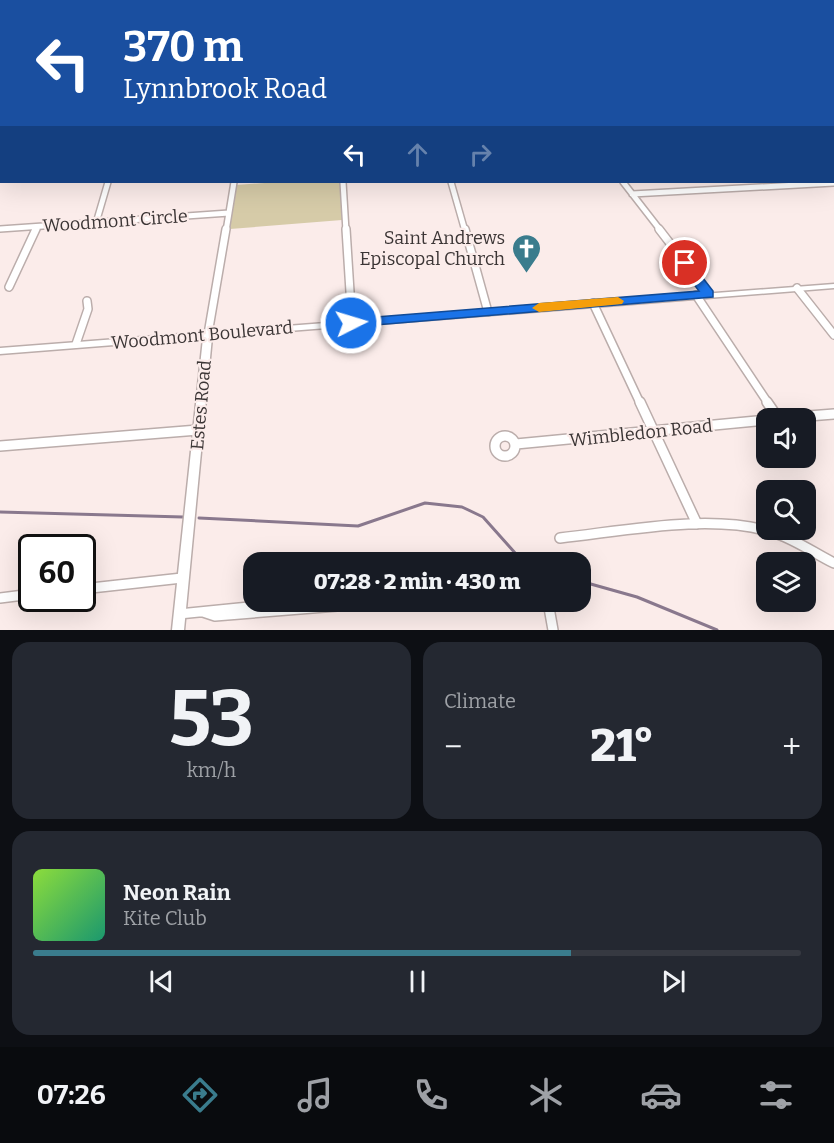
<!DOCTYPE html>
<html lang="en">
<head>
<meta charset="utf-8">
<style>
  :root { --surface:#171b24; --page:#242831; --text:#f1f3f6; --muted:#9ea1a6; --line:#363941; --accent:#3a7c8d }
  body { margin:0; font-family:Bitter,serif; background:var(--page); color:var(--text); height:100vh; display:flex; flex-direction:column; font-size:22px; white-space:nowrap }
  * { box-sizing:border-box; margin:0 }
  p { font-size:20px; color:var(--muted) }
  .icon { flex:none; width:33px; height:33px; fill:none; stroke:currentColor; stroke-width:2; stroke-linecap:round; stroke-linejoin:round }
  .map { position:relative; height:630px; overflow:hidden }
  .side { display:flex; flex-direction:column; gap:12px; padding:12px; background:#0d0f14; flex:1 }
  .side>* { flex:none }
  .hud { position:absolute; left:0px; top:0px; width:834px; height:183px; box-shadow:0 6px 24px #0002; background:#1a4fa0; color:#fff; overflow:hidden }
  .fabs { position:absolute; left:756px; top:408px; display:grid; gap:12px }
  .fabs a { display:grid; place-items:center; width:60px; height:60px; border-radius:12px; background:var(--surface); box-shadow:0 6px 24px #0002; font-size:30px }
  .speed { position:absolute; left:18px; top:534px; display:flex; gap:12px; font-size:30px; font-weight:700; text-align:center }
  .speed>* { display:grid; place-content:center; width:78px; height:78px; border-radius:50%; background:var(--surface); box-shadow:0 6px 24px #0002; line-height:1 }
  .speed .limit { border:3px solid #111; border-radius:9px; background:#fff; color:#111 }
  .pin { position:absolute; display:grid; place-items:center; width:51px; height:51px; color:#fff; margin:-26px; border:3px solid #fff; border-radius:50%; box-shadow:0 2px 6px #0007 }
  .me { position:absolute; width:66px; margin:-33px; rotate:85deg; stroke-linejoin:round; filter:drop-shadow(0 0 4px #0008) }
  .turn { display:flex; align-items:center; gap:21px; height:126px; padding:0 24px; font-size:27px }
  .turn .icon { width:78px; height:78px; stroke-width:2.5 }
  .turn b { display:block; font-size:42px; line-height:51px }
  .lanes { display:flex; align-items:center; height:57px; padding:0 24px; background:#0003; justify-content:center; gap:30px; direction:ltr }
  .lanes .off { opacity:.35 }
  .big { font-size:45px; font-weight:800; line-height:1.1 }
  .side .widget { flex:1; display:flex; flex-direction:column; justify-content:center; gap:9px; min-width:0; padding:0 21px; border-radius:18px; background:var(--page) }
  .side .dial { align-items:center; gap:0 }
  .dial b { font-size:78px; line-height:1 }
  .song { display:flex; align-items:center; gap:18px }
  .cover { width:72px; height:72px; border-radius:9px; background:linear-gradient(135deg,hsl(90 70% 55%),hsl(160 70% 35%)) }
  .played { height:6px; border-radius:3px; background:linear-gradient(90deg,var(--accent) 70%,var(--line) 70%) }
  .keys { display:flex; justify-content:space-around; direction:ltr }
  .heat { display:flex; justify-content:space-between; align-items:center; font-size:33px; direction:ltr }
  .side .tiles { flex:1; display:grid; gap:12px; grid-template-columns:1fr 1fr }
  .widget:last-child { grid-column:span 2 }
  .trip { position:absolute; left:243px; top:552px; width:348px; height:60px; border-radius:18px; background:var(--surface); box-shadow:0 6px 24px #0002; font-weight:800; line-height:60px; text-align:center }
  .tabs { display:flex; height:96px; justify-content:space-around; align-items:center; background:#090b0e; color:var(--muted) }
  .tabs .icon { width:42px; height:42px }
  .tabs .current { color:var(--accent) }
  .tabs b { font-size:27px; color:var(--text) }
  .map>svg:first-child { display:block }
  .green { fill:#d6cba8 }
  .lines { fill:none; stroke-linecap:round; stroke-linejoin:round }
  .stream { stroke:#89788d; stroke-width:3 }
  .minor-far3-casing { stroke:#bbadab; stroke-width:5 }
  .minor-far2-casing { stroke:#bbadab; stroke-width:8 }
  .minor-far1-casing { stroke:#bbadab; stroke-width:10 }
  .minor-casing { stroke:#bbadab; stroke-width:12 }
  .major-casing { stroke:#bbadab; stroke-width:3 }
  .minor-far3 { stroke:#fff; stroke-width:4 }
  .minor-far2 { stroke:#fff; stroke-width:5 }
  .minor-far1 { stroke:#fff; stroke-width:7 }
  .minor { stroke:#fff; stroke-width:9 }
  .major { fill:#fff; fill-rule:evenodd }
  .route { fill:#1a73e8; stroke:#114b97; stroke-width:1.5 }
  .slow { fill:#f59e0b }
  .labels { text-anchor:middle; dominant-baseline:central; stroke-width:4.5; stroke-linejoin:round; paint-order:stroke }
  .street-label { font-size:18px; fill:#3b3535; stroke:#fbecea }
  .poi-label { font-size:18px; fill:#3b3535; stroke:#fbecea; text-anchor:end }
</style>
</head>
<body>
<div class="map">
<svg width="834" height="630" viewBox="0 0 834 630">
  <rect width="100%" height="100%" fill="#fbecea"/>
  <path class="green" d="M278,182H340L342,220L230,229L236,185Z"/>
  <g class="lines">
    <path class="stream" d="M0,512L183,517
      M199,518L358,526L425,503L462,507L483,517L516,554L529,562
      M580,581L637,597L717,630"/>
    <defs>
      <path id="minor-far3" d="M646,0L648,2
        M818,0L820,2
        M0,71L2,69"/>
      <path id="minor-far2" d="M343,182L346,231
        M451,182L465,231
        M623,182L661,231
        M632,194L834,183
        M96,223L108,182
        M0,229L229,213
        M35,231L37,227
        M226,231L234,182"/>
      <path id="minor-far1" d="M346,229L352,323
        M465,229L488,312
        M659,229L709,294
        M9,287L36,229
        M797,288L834,335
        M696,295L768,403
        M593,303L640,403
        M208,334L226,229
        M76,344L88,309L87,301"/>
      <path id="minor" d="M640,402L697,524
        M767,402L778,418
        M783,418L834,414
        M495 446a10 10 0 1 1 20 0a10 10 0 1 1-20 0Z
        M516,444L766,420
        M0,446L198,430
        M560,538C624,531 710,513 772,532C793,538 814,553 834,563
        M82,589L182,578
        M0,598L32,594
        M548,602L553,630
        M203,612L215,616L387,602
        M179,614L299,602"/>
      <path id="major" d="M796,0H816L810,2H783Z
        M0,38H2V40H0Z
        M834,284V288L212,337L184,630H172L203,338L0,354V348Z"/>
    </defs>
    <use href="#minor-far3" class="minor-far3-casing"/>
    <use href="#minor-far2" class="minor-far2-casing"/>
    <use href="#minor-far1" class="minor-far1-casing"/>
    <use href="#minor" class="minor-casing"/>
    <use href="#major" class="major-casing"/>
    <use href="#minor-far3" class="minor-far3"/>
    <use href="#minor-far2" class="minor-far2"/>
    <use href="#minor-far1" class="minor-far1"/>
    <use href="#minor" class="minor"/>
    <use href="#major" class="major"/>
  </g>
  <path class="route" d="M685,259L689,260L713,291V297L351,327L345,323L351,319L699,291L678,263Z"/>
  <path class="slow" d="M618,297L624,301L622,304L539,312L532,308L539,303Z"/>
  <defs>
    <symbol id="church-pin" viewBox="-11 -11 22 30"><path d="M0 17L-7.5 6A9.5 9.5 0 1 1 7.5 6Z" fill="#3a7c8d" stroke="#fbecea"/><path d="M-1.2-6h2.4v3.5h3.3v2.4h-3.3V6h-2.4V-.1h-3.3v-2.4h3.3Z" fill="#fff"/></symbol>
  </defs>
  <g fill-rule="evenodd">
    <use href="#church-pin" x="510" y="232" width="33" height="45"/>
  </g>
  <g class="labels">
    <g class="street-label">
      <text transform="translate(115 221) rotate(-4)">Woodmont Circle</text>
      <text transform="translate(202 335) rotate(-5)">Woodmont Boulevard</text>
      <text transform="translate(201 405) rotate(-85)">Estes Road</text>
      <text transform="translate(641 433) rotate(-6)">Wimbledon Road</text>
    </g>
    <g class="poi-label">
      <text x="505" y="238">Saint Andrews<tspan x="505" dy="21">Episcopal Church</tspan></text>
    </g>
  </g>
</svg>
<div class="fabs">
<a><svg class="icon" aria-label="sound" viewBox="0 0 24 24"><path d="M4 9h4l5-4v14l-5-4H4zM17 9q2 3 0 6"/></svg></a>
<a><svg class="icon" aria-label="search" viewBox="0 0 24 24"><circle cx="10" cy="10" r="6"/><path d="M15 15l6 6"/></svg></a>
<a><svg class="icon" aria-label="layers" viewBox="0 0 24 24"><path d="M12 4l9 5-9 5-9-5zM3 14l9 5 9-5"/></svg></a>
</div>
<div class="speed"><div class="limit">60</div></div>
<div class="pin" style="left:685px;top:263px;background:#d93025"><svg class="icon" aria-label="arrive" viewBox="0 0 24 24"><path d="M6 21V4h12l-3 4 3 4H6"/></svg></div>
<svg class="me" style="left:351px;top:323px" viewBox="-20 -20 40 40"><circle r="17" fill="#1a73e8" stroke="#fff" stroke-width="3"/><path d="M0-11L8 9 0 5-8 9z" fill="#fff"/></svg>
<div class="trip">07:28 · 2 min · 430 m</div>
<div class="hud">
<div class="turn"><svg class="icon" aria-label="left" viewBox="0 0 24 24"><path d="M17 20v-9H6M10 6l-5 5 5 5"/></svg><div><b>370 m</b>Lynnbrook Road</div></div>
<div class="lanes"><svg class="icon" aria-label="left" viewBox="0 0 24 24"><path d="M17 20v-9H6M10 6l-5 5 5 5"/></svg><svg class="icon off" aria-label="ahead" viewBox="0 0 24 24"><path d="M12 20V5M6 11l6-6 6 6"/></svg><svg class="icon off" aria-label="right" viewBox="0 0 24 24"><path d="M7 20v-9h11M14 6l5 5-5 5"/></svg></div>
</div>
</div>
<section class="side">
<div class="tiles">
<div class="widget dial"><b>53</b><p>km/h</p></div>
<div class="widget"><p>Climate</p>
<div class="heat"><a>−</a><b class="big">21°</b><a>+</a></div>
</div>
<div class="widget">
<div class="song"><i class="cover"></i><div><b>Neon Rain</b><p>Kite Club</p></div></div>
<div class="played"></div>
<div class="keys"><svg class="icon" aria-label="previous" viewBox="0 0 24 24"><path d="M18 5L8 12l10 7zM5 5v14"/></svg><svg class="icon" aria-label="pause" viewBox="0 0 24 24"><path d="M8 5v14M16 5v14"/></svg><svg class="icon" aria-label="next" viewBox="0 0 24 24"><path d="M6 5l10 7-10 7zM19 5v14"/></svg></div>
</div>
</div>
</section>
<nav class="tabs">
<b>07:26</b>
<svg class="icon current" aria-label="directions" viewBox="0 0 24 24"><path d="M12 3l9 9-9 9-9-9zM9 14v-3h6M13 9l2 2-2 2"/></svg>
<svg class="icon" aria-label="music" viewBox="0 0 24 24"><path d="M9 18V5l10-2v13"/><circle cx="6" cy="18" r="3"/><circle cx="16" cy="16" r="3"/></svg>
<svg class="icon" aria-label="phone" viewBox="0 0 24 24"><path d="M5 4h4l2 5-3 2q2 4 5 5l2-3 5 2v4C11 20 4 13 5 4z"/></svg>
<svg class="icon" aria-label="climate" viewBox="0 0 24 24"><path d="M12 3v18M4 7l16 10M4 17L20 7"/></svg>
<svg class="icon" aria-label="car" viewBox="0 0 24 24"><path d="M5 17H2v-5l4-1 3-4h7l3 4 3 1v5h-3M9 17h6M6 11h13"/><circle cx="7" cy="17" r="2"/><circle cx="17" cy="17" r="2"/></svg>
<svg class="icon" aria-label="filters" viewBox="0 0 24 24"><path d="M4 7h16M4 17h16"/><circle cx="9" cy="7" r="2"/><circle cx="15" cy="17" r="2"/></svg>
</nav>
</body>
</html>
